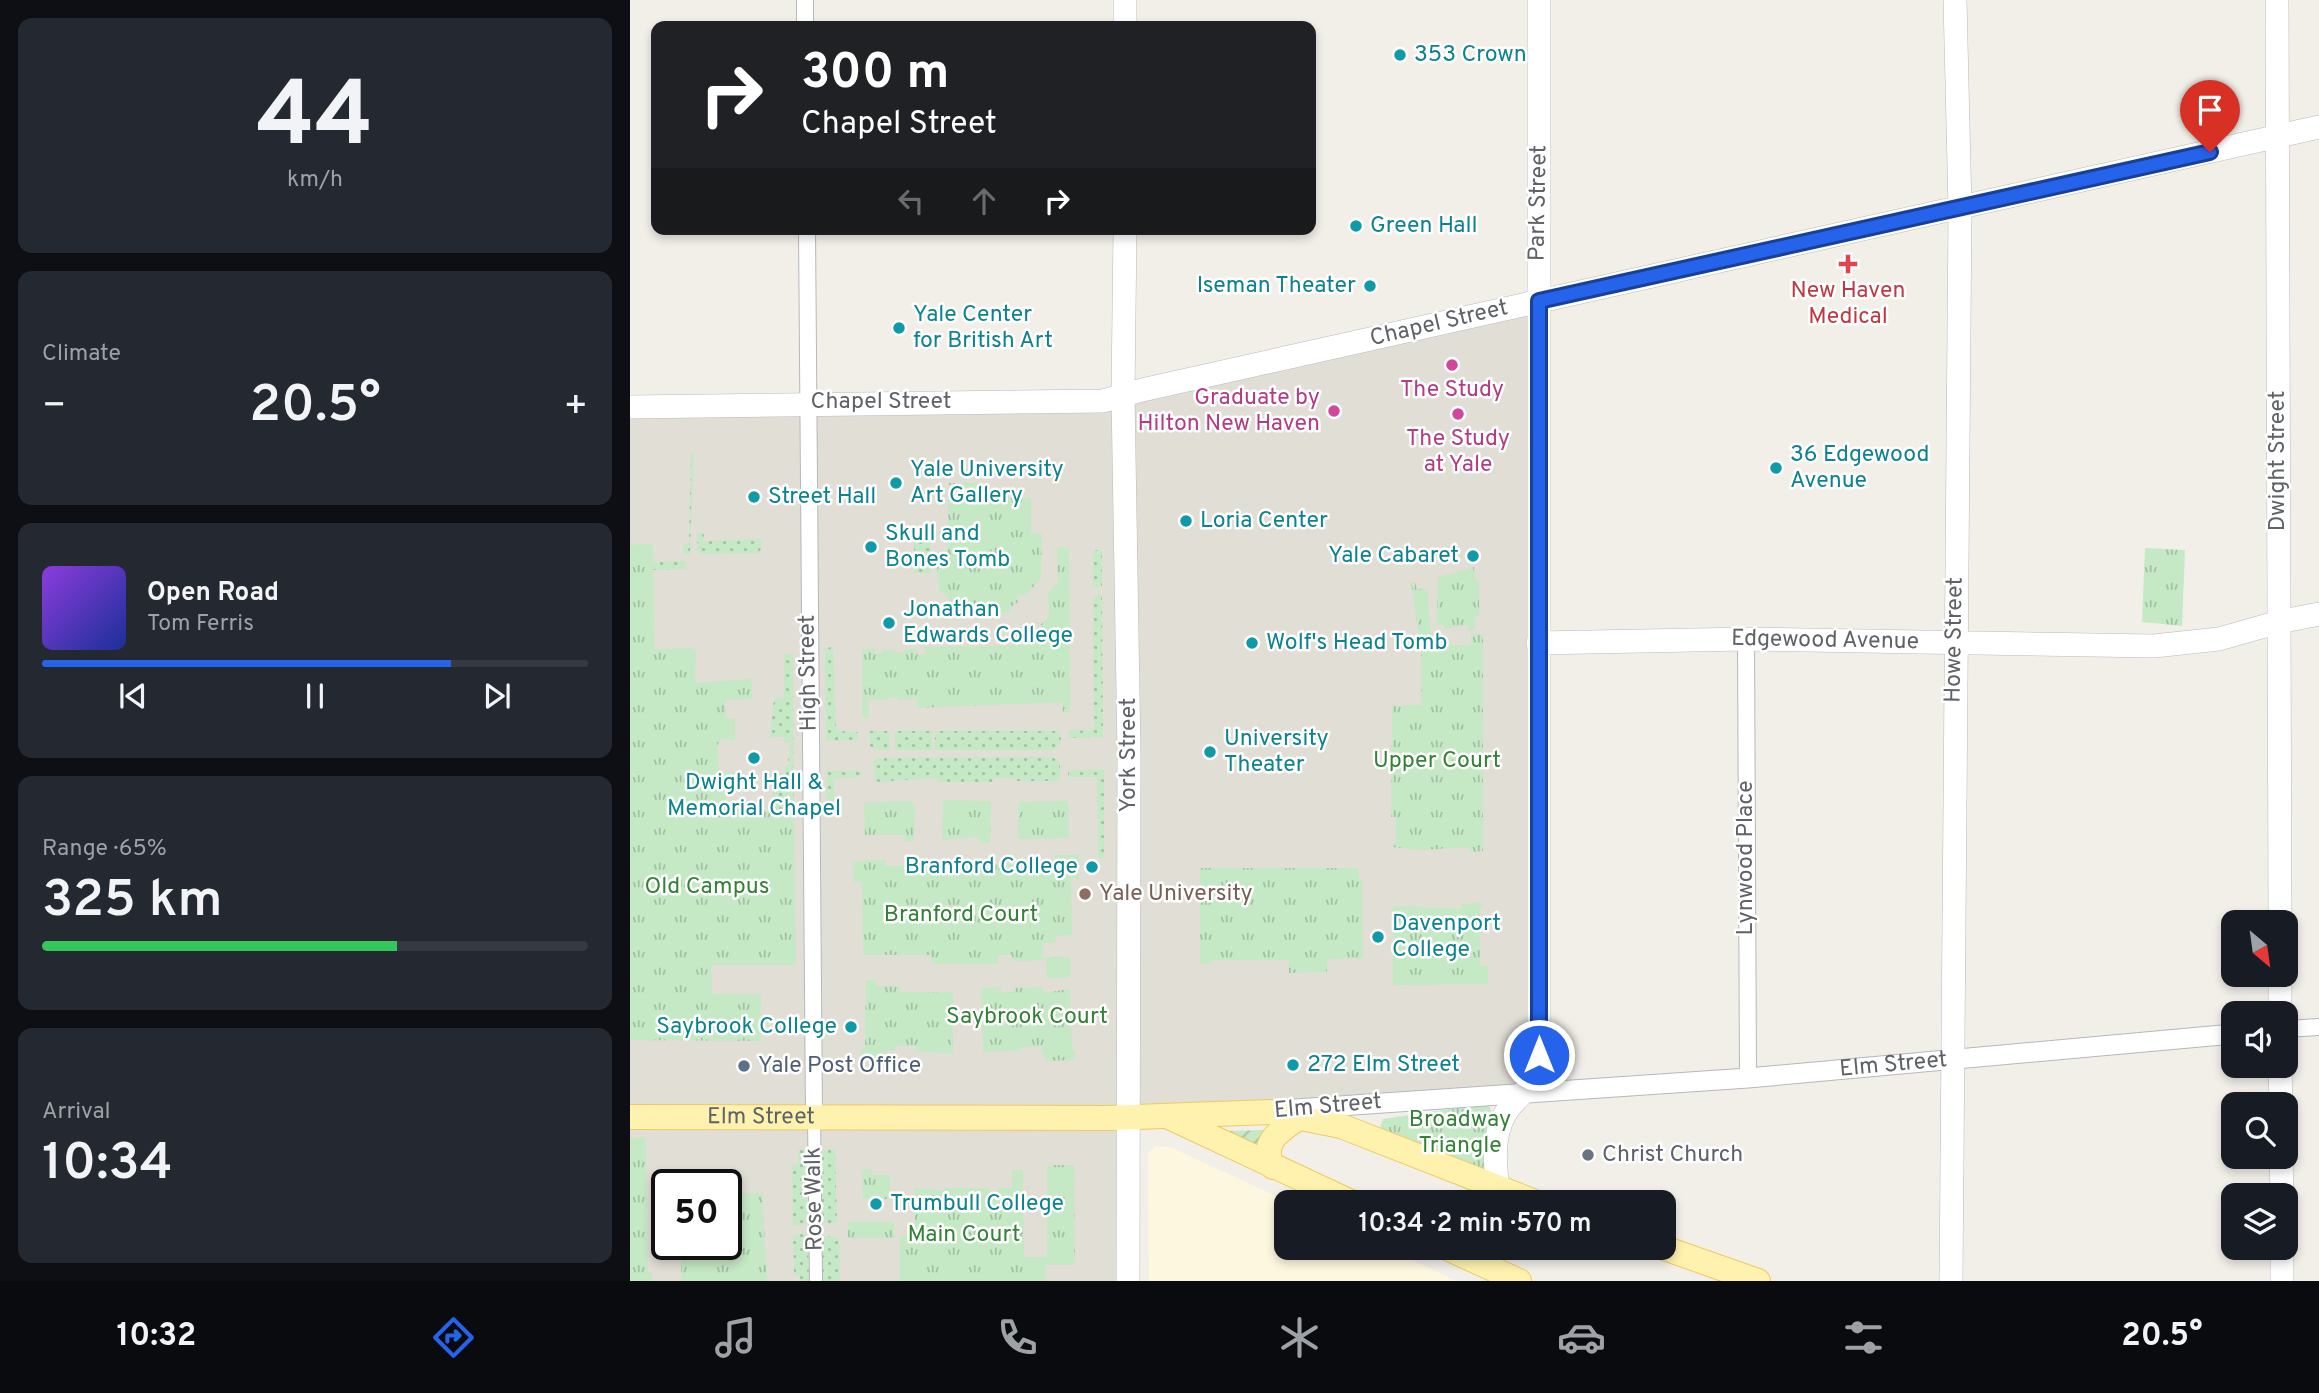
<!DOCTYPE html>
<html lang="en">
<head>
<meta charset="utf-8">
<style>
  :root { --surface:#171b24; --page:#242831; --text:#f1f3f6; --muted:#9ea1a6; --line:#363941; --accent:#2563eb }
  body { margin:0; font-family:Overpass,sans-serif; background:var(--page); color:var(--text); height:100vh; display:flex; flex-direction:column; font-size:26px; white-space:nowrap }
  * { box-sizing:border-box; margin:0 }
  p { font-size:23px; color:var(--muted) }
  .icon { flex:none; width:38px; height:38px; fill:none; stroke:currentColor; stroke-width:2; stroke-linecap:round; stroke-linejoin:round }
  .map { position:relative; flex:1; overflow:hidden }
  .sheet { display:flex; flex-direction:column; gap:18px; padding:18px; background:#0d0f14; width:630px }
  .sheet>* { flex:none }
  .top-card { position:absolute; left:21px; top:21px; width:665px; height:214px; border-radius:14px; box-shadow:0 4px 10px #0003; background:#202124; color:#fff; overflow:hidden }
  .needle { width:46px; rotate:151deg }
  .tools { position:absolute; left:1591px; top:910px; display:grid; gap:14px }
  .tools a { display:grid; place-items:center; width:77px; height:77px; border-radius:14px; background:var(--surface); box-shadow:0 4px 10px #0003; font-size:35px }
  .speed { position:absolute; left:21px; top:1169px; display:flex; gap:14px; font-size:35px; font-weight:700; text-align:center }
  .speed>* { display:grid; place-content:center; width:91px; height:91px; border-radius:50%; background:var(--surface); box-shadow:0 4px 10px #0003; line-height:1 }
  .speed .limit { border:4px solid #111; border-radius:10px; background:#fff; color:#111 }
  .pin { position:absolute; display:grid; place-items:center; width:60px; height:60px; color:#fff; margin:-72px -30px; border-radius:50% 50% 50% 0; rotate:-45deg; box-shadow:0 0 7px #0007 }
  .pin .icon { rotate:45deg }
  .me { position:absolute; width:77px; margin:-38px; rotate:0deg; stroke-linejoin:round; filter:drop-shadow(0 0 5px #0008) }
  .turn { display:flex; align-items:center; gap:24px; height:147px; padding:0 35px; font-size:32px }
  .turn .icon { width:91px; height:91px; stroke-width:2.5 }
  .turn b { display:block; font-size:49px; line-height:60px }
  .lanes { display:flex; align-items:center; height:66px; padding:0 35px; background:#0003; justify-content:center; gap:35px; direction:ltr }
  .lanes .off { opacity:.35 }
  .big { font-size:52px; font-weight:600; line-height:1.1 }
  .sheet .widget { flex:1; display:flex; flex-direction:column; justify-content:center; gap:10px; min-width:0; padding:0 24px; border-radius:14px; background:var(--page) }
  .sheet .dial { align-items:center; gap:0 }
  .dial b { font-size:91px; line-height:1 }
  .song { display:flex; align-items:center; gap:21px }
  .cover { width:84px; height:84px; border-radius:10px; background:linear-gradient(135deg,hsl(270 70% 55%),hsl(230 70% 35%)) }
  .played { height:7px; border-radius:4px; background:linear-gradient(90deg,var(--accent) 75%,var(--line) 75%) }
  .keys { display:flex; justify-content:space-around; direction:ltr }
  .heat { display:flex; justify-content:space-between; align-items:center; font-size:38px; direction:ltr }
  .charge { height:10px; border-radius:5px; background:linear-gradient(90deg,#34c759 65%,var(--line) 0) }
  .trip { position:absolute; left:644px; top:1190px; width:402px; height:70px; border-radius:14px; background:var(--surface); box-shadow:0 4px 10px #0003; font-weight:600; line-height:70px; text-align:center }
  .menu { display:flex; height:112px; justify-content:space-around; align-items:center; background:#090b0e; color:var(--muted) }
  .menu .icon { width:49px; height:49px }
  .menu .on { color:var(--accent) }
  .menu b { font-size:32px; color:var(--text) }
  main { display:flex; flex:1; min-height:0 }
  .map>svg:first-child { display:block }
  .commercial { fill:#fef7e0 }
  .education { fill:#e1ded6; fill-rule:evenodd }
  .grass { fill:url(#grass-dots) }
  .park { fill:url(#park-tufts) }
  .garden { fill:url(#garden-furrows) }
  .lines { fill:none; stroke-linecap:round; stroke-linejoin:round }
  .pedestrian-casing { stroke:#b5b8bc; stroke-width:14 }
  .minor-casing { stroke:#b5b8bc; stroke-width:18 }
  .tertiary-casing { stroke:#b5b8bc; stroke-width:21 }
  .secondary-casing { stroke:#b6babf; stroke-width:24 }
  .primary-casing { stroke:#f2c960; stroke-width:26 }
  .pedestrian { stroke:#fff; stroke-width:12 }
  .minor { stroke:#fff; stroke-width:16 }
  .tertiary { stroke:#fff; stroke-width:19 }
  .secondary { stroke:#fff; stroke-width:23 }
  .primary { stroke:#fff2af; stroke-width:24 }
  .route-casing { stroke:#184099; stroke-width:18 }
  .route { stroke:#2563eb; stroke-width:12 }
  .culture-dot { fill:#0f9aa8; stroke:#fff; stroke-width:2.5 }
  .health-dot { fill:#e0444e; stroke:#fff; stroke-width:2.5 }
  .hotel-dot { fill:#d1479c; stroke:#fff; stroke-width:2.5 }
  .education-dot { fill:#8d6e63; stroke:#fff; stroke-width:2.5 }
  .service-dot { fill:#5c6f8a; stroke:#fff; stroke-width:2.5 }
  .worship-dot { fill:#6b7280; stroke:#fff; stroke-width:2.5 }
  .labels { text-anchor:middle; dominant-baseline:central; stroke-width:5; stroke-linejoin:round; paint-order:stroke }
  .culture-label { font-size:23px; fill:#0d838f; stroke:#fff; text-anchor:start }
  .street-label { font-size:23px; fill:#5f6368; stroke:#fff }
  .health-label { font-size:23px; fill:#be3a42; stroke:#fff }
  .hotel-label { font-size:23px; fill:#b23c85; stroke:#fff }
  .park-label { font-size:23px; fill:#348238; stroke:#fff }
  .education-label { font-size:23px; fill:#785e54; stroke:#fff; text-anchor:start }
  .service-label { font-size:23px; fill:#4e5e75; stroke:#fff; text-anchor:start }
  .worship-label { font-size:23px; fill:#5b616d; stroke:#fff; text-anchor:start }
</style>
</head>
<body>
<main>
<section class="sheet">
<div class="widget dial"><b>44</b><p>km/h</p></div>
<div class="widget"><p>Climate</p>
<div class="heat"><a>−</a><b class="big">20.5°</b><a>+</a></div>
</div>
<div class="widget">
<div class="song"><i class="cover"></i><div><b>Open Road</b><p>Tom Ferris</p></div></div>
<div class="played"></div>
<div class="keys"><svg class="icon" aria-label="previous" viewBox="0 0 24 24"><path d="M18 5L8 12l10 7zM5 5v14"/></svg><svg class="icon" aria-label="pause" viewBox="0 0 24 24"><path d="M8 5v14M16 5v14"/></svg><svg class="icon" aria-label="next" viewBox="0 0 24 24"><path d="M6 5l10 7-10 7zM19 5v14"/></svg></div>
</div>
<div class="widget"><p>Range · 65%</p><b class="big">325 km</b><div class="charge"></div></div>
<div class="widget"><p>Arrival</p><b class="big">10:34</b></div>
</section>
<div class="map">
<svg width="1689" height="1281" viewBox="0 0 1689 1281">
  <defs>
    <pattern id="grass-dots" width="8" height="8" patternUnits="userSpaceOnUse" patternTransform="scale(1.75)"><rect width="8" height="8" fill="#c5e8c5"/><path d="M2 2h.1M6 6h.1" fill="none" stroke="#a3c0a4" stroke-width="1.8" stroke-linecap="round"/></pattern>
    <pattern id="park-tufts" width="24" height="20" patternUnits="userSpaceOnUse" patternTransform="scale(1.75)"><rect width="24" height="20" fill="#c5e8c5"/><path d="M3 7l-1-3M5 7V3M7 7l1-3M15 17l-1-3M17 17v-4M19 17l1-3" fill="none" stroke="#a3c0a4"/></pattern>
    <pattern id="garden-furrows" width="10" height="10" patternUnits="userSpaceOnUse" patternTransform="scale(1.75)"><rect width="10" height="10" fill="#c5e8c5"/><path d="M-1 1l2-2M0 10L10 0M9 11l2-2" fill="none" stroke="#a3c0a4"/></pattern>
  </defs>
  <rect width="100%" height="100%" fill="#f1efe8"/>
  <path class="commercial" d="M525,1146L540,1147L659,1202H656V1248H756L827,1281H519L518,1154Z"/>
  <path class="education" d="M909,301L903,1084L498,1117V1281H0V407L473,401ZM37,1185H96V1244H37Z"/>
  <path class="grass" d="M61,452H64L60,554H53V544L59,543Z
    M284,528H300L301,573H284Z
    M67,533H74L73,541L132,539L130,553L68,554Z
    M466,550H472V587H463V553Z
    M56,561V569L21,570V562Z
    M472,595L473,737L439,738V731L464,730L463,596Z
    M203,647L206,731L228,732V740L196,741L195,648Z
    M154,654H163L164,867L86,823L89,786L106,792L96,793V812H145L140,773H155V766L163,763L158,761L161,743L154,742V737H140L144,699L154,698Z
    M240,731H259L260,750H248L240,746Z
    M265,731H302V750H265Z
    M305,731H430L431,742L423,750H305Z
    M423,757L430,763V777L427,781H385V778H364L363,782H308L307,778L245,782L243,762L248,758Z
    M474,769V858H468L467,777H438V771Z
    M196,771H231V776L204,779V811H197Z
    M205,1149L207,1223H195L192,1221L191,1150Z
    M168,1150H177V1223L163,1226L162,1165L168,1164Z
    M174,1234L178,1238L179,1281H170L169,1275H164L163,1235Z
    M196,1236L209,1238L210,1281H193L192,1238Z"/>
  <path class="park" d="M319,483H356L357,498H401V533L412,534L411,579L394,596L388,594V602L382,606L379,612L323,615L318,597L309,590L307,564L317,563Z
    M0,543L2,545L23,543L24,649L61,648L66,651L65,683L121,679L123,699L95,700L96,718L105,719V740L90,739L87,747L89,772H106V792L96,793V812L164,811L166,965H81L82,994L131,995V1041L0,1040Z
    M427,547L439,548L440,712H433L432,702L287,708V699L268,700L267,697H259V700L238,699L239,717H232V649H245V654L253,653V649L273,653L274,649H286L287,654H295V647L395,645V632L399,635L419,617L418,593L428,582Z
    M1515,548L1555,550L1552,626L1512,622Z
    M844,567L845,579L849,580V616H845V630H838V625L814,629L813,625H807L808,577Z
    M781,582H785L787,590L793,588L797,591L802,645H841V634H853V851L840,852L839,847L793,850L761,847V844L766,843V817H761L762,706L791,705V649Z
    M313,800L361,801L360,843H350L349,836L312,840Z
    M279,801L285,806L284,841H275L274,835H235L234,803Z
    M438,801L439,838L388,839V802Z
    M425,855H449V879H441L442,935L426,936L425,942L413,943V957H440V978H417L416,960L383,961L382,955H368V964H302L301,955H233L232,882H224L223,861L255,860V866L424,864Z
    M570,868H728L729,881H732L733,958L697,959V972L659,973V960H582V964H570Z
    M853,903L850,909V966H858V984L763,985V906L831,909L832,904Z
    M236,980H246V986L270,987V992H323V1053L287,1052L286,1046H265L264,1050H258V1059H230L231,1049L235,1048Z
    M371,987V992H384V988L413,987V993L440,989L442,1050H445V1060L416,1061L411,1047H390V1051L353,1052L351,988Z
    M854,1104L859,1106L862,1113L853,1146L854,1170L750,1128L753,1119Z
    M0,1138H16L18,1273H22V1281H0Z
    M417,1165H444L445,1265H416L415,1281H270V1238L272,1235L285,1234V1188L313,1191L314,1188H359L360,1191H368L369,1188H382V1170H393L394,1257H417Z
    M242,1169V1175H260V1199H233L232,1170Z
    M132,1193L137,1281H51V1244H96V1194Z
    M218,1222H264V1238H218Z"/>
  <path class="garden" d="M637,1130L630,1147L597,1131H599Z"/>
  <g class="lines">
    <defs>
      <path id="pedestrian" d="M184,1116L186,1281"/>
      <path id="minor" d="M175,0V26
        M177,229L184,1116
        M1116,639L1118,1078
        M1656,1029L1689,1027"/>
      <g id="tertiary">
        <path id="s1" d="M651,1110L1118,1078L1603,1034"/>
      </g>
      <path id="secondary" d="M495,0V26
        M1647,0L1650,922
        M495,229L493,395L499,753L498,1281
        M0,407L473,401L512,390L1689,127
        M908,643L1116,639L1524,646L1589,639L1649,622L1689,614
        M1650,975V1013
        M1650,1066L1651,1104
        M1651,1157L1652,1195
        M868,1189C865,1165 862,1136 875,1114C890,1089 908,1091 909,1055V0
        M1652,1248V1281
        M1321,1281L1330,208L1325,0"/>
      <g id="primary">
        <path id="s2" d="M0,1117L479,1118L640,1112L711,1126L905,1202"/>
        <path d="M541,1118L721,1202"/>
        <path d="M643,1167C629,1142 651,1130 670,1117"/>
        <path d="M817,1248L889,1281"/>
        <path d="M1034,1248L1128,1281"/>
      </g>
    </defs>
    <use href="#pedestrian" class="pedestrian-casing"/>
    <use href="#minor" class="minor-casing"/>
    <use href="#tertiary" class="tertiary-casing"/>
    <use href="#secondary" class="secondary-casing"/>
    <use href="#primary" class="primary-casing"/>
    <use href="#pedestrian" class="pedestrian"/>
    <use href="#minor" class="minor"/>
    <use href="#tertiary" class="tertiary"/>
    <use href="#secondary" class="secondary"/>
    <use href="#primary" class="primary"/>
  </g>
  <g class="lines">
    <defs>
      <path id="route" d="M909,1055V301L1580,152"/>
    </defs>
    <use href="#route" class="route-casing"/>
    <use href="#route" class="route"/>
  </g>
  <g class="culture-dot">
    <circle cx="770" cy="55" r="7"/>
    <circle cx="726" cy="226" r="7"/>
    <circle cx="740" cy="286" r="7"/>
    <circle cx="269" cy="328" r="7"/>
    <circle cx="1146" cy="468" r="7"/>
    <circle cx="266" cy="483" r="7"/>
    <circle cx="124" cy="497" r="7"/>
    <circle cx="556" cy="521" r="7"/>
    <circle cx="241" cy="547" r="7"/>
    <circle cx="843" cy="556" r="7"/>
    <circle cx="259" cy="623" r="7"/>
    <circle cx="622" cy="643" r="7"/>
    <circle cx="580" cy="752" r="7"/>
    <circle cx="124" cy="758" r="7"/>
    <circle cx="462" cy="867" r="7"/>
    <circle cx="748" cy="937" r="7"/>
    <circle cx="221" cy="1027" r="7"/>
    <circle cx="663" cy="1065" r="7"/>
    <circle cx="246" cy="1204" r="7"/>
  </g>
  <path class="health-dot" d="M1214.5 253.5h7v7h7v7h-7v7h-7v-7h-7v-7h7z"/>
  <g class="hotel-dot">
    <circle cx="822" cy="365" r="7"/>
    <circle cx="704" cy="411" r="7"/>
    <circle cx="828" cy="414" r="7"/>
  </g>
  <circle class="education-dot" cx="455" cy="894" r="7"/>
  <circle class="service-dot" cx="114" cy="1066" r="7"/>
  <circle class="worship-dot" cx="958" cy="1155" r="7"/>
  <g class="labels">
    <g class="culture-label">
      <text x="784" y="55">353 Crown</text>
      <text x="740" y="226">Green Hall</text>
      <text x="726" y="286" text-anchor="end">Iseman Theater</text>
      <text x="283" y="315">Yale Center<tspan x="283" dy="26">for British Art</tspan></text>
      <text x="1160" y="455">36 Edgewood<tspan x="1160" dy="26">Avenue</tspan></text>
      <text x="280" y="470">Yale University<tspan x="280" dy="26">Art Gallery</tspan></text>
      <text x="138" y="497">Street Hall</text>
      <text x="570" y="521">Loria Center</text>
      <text x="255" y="534">Skull and<tspan x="255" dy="26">Bones Tomb</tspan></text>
      <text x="829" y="556" text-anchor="end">Yale Cabaret</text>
      <text x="273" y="610">Jonathan<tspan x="273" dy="26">Edwards College</tspan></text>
      <text x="636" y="643">Wolf's Head Tomb</text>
      <text x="594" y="739">University<tspan x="594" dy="26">Theater</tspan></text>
      <text x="124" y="783" text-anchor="middle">Dwight Hall &amp;<tspan x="124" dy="26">Memorial Chapel</tspan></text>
      <text x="448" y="867" text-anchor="end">Branford College</text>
      <text x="762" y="924">Davenport<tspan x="762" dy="26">College</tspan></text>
      <text x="207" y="1027" text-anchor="end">Saybrook College</text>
      <text x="677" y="1065">272 Elm Street</text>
      <text x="260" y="1204">Trumbull College</text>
    </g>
    <g class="street-label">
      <text transform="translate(909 203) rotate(-89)">Park Street</text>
      <text transform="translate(809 324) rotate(-13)">Chapel Street</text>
      <text x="251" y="402">Chapel Street</text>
      <text transform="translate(1648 461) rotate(-90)">Dwight Street</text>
      <text transform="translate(1325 640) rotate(-89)">Howe Street</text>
      <text transform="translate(1195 641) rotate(1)">Edgewood Avenue</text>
      <text transform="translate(179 673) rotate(-91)">High Street</text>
      <text transform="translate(499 755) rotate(-90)">York Street</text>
      <text transform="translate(1116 858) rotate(-90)">Lynwood Place</text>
      <text stroke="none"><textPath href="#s1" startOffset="614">Elm Street</textPath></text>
      <text transform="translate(698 1107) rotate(-5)">Elm Street</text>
      <text stroke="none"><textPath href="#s2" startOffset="131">Elm Street</textPath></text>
      <text transform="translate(185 1199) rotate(-91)">Rose Walk</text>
    </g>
    <g class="health-label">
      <text x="1218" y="291">New Haven<tspan x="1218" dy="26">Medical</tspan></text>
    </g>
    <g class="hotel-label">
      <text x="822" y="390">The Study</text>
      <text x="690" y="398" text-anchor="end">Graduate by<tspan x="690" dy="26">Hilton New Haven</tspan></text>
      <text x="828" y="439">The Study<tspan x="828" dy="26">at Yale</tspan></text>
    </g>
    <g class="park-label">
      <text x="807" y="761">Upper Court</text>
      <text x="77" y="887">Old Campus</text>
      <text x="331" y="915">Branford Court</text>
      <text x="397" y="1017">Saybrook Court</text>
      <text x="830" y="1120">Broadway<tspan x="830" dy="26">Triangle</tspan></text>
      <text x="334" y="1235">Main Court</text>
    </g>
    <g class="education-label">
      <text x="469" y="894">Yale University</text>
    </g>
    <g class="service-label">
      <text x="128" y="1066">Yale Post Office</text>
    </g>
    <g class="worship-label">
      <text x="972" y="1155">Christ Church</text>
    </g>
  </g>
</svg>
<div class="tools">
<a><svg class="needle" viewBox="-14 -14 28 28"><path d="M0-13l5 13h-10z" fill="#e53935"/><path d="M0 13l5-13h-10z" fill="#9ea1a6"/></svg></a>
<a><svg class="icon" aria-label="sound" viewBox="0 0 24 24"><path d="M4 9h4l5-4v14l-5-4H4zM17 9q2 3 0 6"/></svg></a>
<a><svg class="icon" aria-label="search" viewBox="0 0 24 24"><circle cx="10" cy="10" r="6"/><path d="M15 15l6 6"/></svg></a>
<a><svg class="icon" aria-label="layers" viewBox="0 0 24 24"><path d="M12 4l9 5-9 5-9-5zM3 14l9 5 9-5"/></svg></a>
</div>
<div class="speed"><div class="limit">50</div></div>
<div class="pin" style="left:1580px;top:152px;background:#d93025"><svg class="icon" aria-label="arrive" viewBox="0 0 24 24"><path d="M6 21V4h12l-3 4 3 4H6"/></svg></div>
<svg class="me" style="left:909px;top:1055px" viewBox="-20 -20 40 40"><circle r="17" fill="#2563eb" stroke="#fff" stroke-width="3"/><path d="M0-11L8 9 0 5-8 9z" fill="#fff"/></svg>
<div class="trip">10:34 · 2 min · 570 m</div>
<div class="top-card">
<div class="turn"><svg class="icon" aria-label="right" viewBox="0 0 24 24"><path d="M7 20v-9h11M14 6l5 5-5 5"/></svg><div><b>300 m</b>Chapel Street</div></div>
<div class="lanes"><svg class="icon off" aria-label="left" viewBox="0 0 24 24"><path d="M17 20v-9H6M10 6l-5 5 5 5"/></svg><svg class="icon off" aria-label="ahead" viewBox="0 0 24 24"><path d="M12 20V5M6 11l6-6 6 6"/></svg><svg class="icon" aria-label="right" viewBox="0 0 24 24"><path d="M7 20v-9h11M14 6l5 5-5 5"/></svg></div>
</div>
</div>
</main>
<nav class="menu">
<b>10:32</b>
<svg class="icon on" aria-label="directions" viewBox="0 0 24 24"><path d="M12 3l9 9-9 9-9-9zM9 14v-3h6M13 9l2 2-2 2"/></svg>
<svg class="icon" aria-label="music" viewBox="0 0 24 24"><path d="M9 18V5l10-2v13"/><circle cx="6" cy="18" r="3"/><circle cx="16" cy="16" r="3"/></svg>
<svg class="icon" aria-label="phone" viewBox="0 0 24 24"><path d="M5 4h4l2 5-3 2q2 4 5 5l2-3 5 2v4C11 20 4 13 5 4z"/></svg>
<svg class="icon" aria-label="climate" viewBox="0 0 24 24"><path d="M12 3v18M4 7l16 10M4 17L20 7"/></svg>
<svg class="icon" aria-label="car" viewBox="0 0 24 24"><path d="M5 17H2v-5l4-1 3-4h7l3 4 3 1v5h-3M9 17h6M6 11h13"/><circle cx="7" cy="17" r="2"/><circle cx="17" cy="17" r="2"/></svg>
<svg class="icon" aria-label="filters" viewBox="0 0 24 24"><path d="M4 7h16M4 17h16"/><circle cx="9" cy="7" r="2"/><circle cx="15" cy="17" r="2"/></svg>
<b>20.5°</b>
</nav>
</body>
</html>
